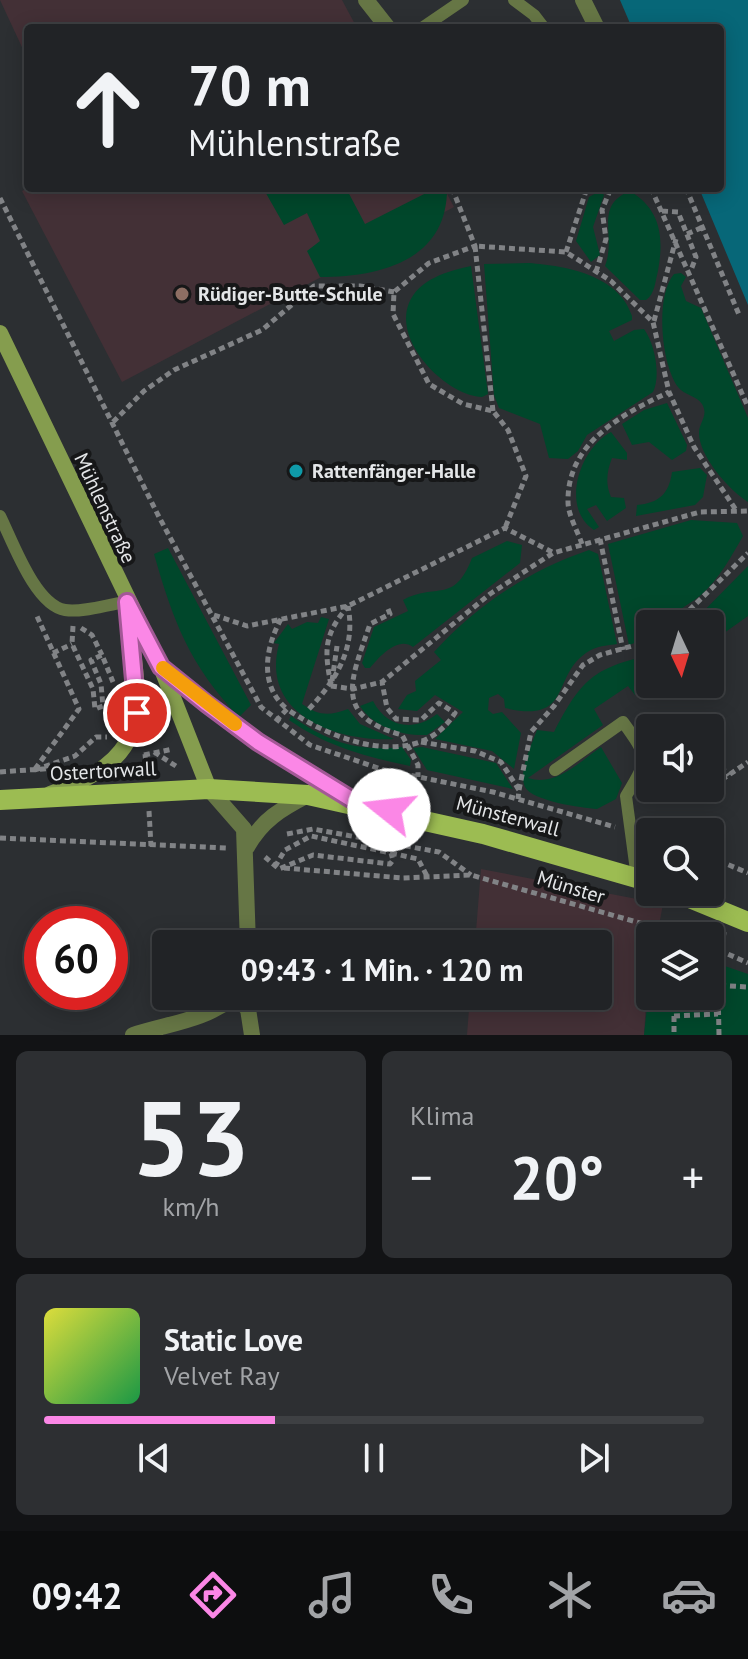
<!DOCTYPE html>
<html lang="de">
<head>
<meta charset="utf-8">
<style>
  :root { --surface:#212326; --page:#2d2f32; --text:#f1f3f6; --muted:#a2a4a7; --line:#3e4043; --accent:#fb87e6 }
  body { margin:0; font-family:"PT Sans",sans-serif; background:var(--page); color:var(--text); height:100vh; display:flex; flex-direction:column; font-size:30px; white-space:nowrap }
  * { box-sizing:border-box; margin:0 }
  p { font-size:26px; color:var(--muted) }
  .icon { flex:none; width:44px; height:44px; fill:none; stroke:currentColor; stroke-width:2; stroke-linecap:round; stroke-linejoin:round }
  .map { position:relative; height:1035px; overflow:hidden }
  .panel { display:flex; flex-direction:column; gap:16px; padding:16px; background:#121315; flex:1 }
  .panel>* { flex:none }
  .top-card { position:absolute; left:24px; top:24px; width:700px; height:168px; border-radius:8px; box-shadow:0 4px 20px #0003,0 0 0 2px var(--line); background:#212326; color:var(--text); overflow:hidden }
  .needle { width:52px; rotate:176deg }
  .controls { position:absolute; left:636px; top:610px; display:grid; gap:16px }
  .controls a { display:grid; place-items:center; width:88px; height:88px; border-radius:8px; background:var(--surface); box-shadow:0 4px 20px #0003,0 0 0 2px var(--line); font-size:40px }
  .speed { position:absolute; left:24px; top:906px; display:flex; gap:16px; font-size:40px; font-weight:700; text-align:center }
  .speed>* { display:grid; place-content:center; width:104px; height:104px; border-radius:50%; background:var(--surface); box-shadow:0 4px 20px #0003,0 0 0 2px var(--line); line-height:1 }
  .speed .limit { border:12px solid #d22; background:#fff; color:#111 }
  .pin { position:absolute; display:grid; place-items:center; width:68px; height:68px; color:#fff; margin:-34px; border:4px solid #fff; border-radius:50%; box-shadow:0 2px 8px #0007 }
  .me { position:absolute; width:88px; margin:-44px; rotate:286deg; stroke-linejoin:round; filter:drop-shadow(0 0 6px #0008) }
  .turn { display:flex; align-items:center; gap:28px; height:168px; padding:0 32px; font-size:36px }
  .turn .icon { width:104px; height:104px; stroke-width:2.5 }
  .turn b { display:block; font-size:56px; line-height:68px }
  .big { font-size:60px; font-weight:700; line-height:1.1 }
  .panel .tile { flex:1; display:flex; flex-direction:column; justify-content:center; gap:12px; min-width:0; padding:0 28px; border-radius:12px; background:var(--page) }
  .panel .dial { align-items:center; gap:0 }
  .dial b { font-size:104px; line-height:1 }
  .song { display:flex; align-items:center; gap:24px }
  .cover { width:96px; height:96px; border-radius:12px; background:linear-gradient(135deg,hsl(60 70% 55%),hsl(140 70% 35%)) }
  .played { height:8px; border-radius:4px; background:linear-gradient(90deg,var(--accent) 35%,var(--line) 35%) }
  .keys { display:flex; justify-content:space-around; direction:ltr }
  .heat { display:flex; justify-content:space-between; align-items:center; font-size:44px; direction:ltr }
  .panel .tiles { flex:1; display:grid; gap:16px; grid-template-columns:1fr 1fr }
  .tile:last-child { grid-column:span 2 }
  .trip { position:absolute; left:152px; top:930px; width:460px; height:80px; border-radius:8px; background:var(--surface); box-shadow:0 4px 20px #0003,0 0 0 2px var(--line); font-weight:700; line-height:80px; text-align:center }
  .tabs { display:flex; height:128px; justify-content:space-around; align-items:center; background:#0d0e0f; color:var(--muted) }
  .tabs .icon { width:56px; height:56px }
  .tabs .active { color:var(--accent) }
  .tabs b { font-size:36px; color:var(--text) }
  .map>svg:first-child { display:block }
  .education { fill:#433036 }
  .green { fill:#00472b }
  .water { fill:#076778 }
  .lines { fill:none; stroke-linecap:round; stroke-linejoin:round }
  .path { stroke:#818386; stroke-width:5; stroke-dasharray:6 4; stroke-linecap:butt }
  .lane { stroke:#667645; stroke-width:12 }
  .street { stroke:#667645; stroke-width:16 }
  .secondary { stroke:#859d4e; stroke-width:16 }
  .primary { stroke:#9cbc52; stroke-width:20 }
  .route-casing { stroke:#a35896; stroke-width:20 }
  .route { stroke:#fb87e6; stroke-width:14 }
  .slow { stroke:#f59e0b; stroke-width:14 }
  .education-dot { fill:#8d6e63; stroke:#161718; stroke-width:3 }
  .culture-dot { fill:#0f9aa8; stroke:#161718; stroke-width:3 }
  .labels { text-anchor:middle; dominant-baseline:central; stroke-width:8; stroke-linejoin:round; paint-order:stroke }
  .poi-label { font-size:20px; font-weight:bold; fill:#e4e6e8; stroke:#161718; text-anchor:start }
  .street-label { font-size:20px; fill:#e4e6e8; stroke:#161718 }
</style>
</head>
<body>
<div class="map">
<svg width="748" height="1035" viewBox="0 0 748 1035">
  <rect width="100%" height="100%" fill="#2c2f32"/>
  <path class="education" d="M0,0H342L357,28H28V60Z
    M28,188H444L454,207L122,382L22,191Z
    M481,869L663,904L657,936H650L644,1035H467L470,996H598V944H475Z"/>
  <path class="green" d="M263,188H346L365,224L436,188L447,189C447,261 379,277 320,277L307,251L320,241L307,213L284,225Z
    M600,191L604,195L593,227L600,255L591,262L576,241L589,197Z
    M630,191C661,210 664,237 658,271C655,282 655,294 646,300H640L605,266C617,235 593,206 630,191Z
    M529,263C566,266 619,275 632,316V320L609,331L614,341L634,330L644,329C655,344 661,376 653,392L587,435L578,451L568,459L549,458L540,424L499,408L494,395L484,264Z
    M471,266L488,394L482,397C445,395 393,341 409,303C419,279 448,271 471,266Z
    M681,273L686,277L681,286L686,301L701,308L748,418V502C729,490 699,456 699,433C699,422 709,416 702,404C697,396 684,395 678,387C661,364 655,296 674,274Z
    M667,403L687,445L686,451L672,460L649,442L632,445L622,424L644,410Z
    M611,432L627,453V460L612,458C607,471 605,483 611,497L624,498L626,508L607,521L596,505L587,509L599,527L594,530C559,507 581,447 611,432Z
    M700,468L707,475L703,497L695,505L636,516L637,505C659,503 669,494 672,472Z
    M691,520L737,523L743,536C731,557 719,579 701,595C688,606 676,609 666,624H650L648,638L629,645L608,544Z
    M507,541L522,545L520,563L413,647C398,636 380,656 370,668H365L362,663L374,627L408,611L403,600C436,582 454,605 472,558Z
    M168,548L251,705L239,717C190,666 173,621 154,554Z
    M589,550L598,554L617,644C610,645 600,646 593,649C548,671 577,725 505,708L504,699L498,694L489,698L488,710L493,714L502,712L521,733L514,769L492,751L435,739L463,712L435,695L417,711L398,709L407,695L416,691L415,681L441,660L434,652C477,605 528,571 589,550Z
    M748,566V616L710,643V624H691Z
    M321,617L329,619L302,704C319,716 329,716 348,709L360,724L394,739C335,742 260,714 279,644L274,643L288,624L292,629L307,622L318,623Z
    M650,655L651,684L635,695L628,686L594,709L603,725L528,778C556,787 579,762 601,747L622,783L616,799L597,809C582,808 532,801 525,787C518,771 532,744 537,730L554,732C581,680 593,668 650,655Z
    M373,701C387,728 414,732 437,714L445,722L427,735C403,736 374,728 360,706Z
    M291,716C328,742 358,752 402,747L411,760L410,766C366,757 326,746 289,720Z
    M422,747L496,763L513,789L427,770L413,748Z
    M710,961L748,974V1035H644L650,980V996H710Z"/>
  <path class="water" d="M620,0H748V305L699,188H720V28H632Z"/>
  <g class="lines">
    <path class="path" d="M452,188L475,246L429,263L394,292L393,314L429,384L463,404L493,411L508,430L526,476L505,528
      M651,188L748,407
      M686,188L740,317
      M0,198L158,515L261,707L310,745L384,770L493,792L615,827
      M662,211L678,212L696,257L691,270
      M687,234L703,227
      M566,252L587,188
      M596,272L606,239L602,210L611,188
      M654,321L676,239
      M493,411L475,246L566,252L611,281L653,322L669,392L694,447L736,510
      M113,422L144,391L174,370L262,330L314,286H360L394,292
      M600,539L623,650
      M582,544C578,532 568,515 568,502C567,442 623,414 669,392
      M388,609L390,614L370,624C351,680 332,716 402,735L418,765V777
      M214,615L247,626L348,606L505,528L552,552
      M281,619C265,648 259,686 287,709
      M675,624L748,553
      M73,626L72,644L93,689L95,709L103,706L101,684L91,660L102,655L113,682
      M81,628L92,635L102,655
      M53,653L72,644
      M332,681L337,646
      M331,685C324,649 324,635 348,606
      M331,686L353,689L382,682L490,594L553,553L700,512L748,511
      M309,709C337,679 356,648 348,606
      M276,721L287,709C333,741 417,773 455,713L439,703L421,720L396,719L387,708L382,682
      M421,742L475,751L501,762L519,790L518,799
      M710,749L728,776
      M154,752L179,768
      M145,754L147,773
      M144,755L173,749
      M35,769L79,709L36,614
      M35,770L75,756L96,737H107
      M0,772L56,768
      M519,790L531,732L554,706L583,665L600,655L650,641
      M705,791L748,762
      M149,811L151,846
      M287,834L313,829L439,852L471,875
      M0,838L227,848
      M391,853L418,859L427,876
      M265,857L279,869L313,855L390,864L393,860L391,853L311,836L285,850L276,865
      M710,857L748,873
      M284,868L403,878L471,875L686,936
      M710,946L748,963
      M710,985L748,987
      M674,996V1035
      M674,1016L718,1014
      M719,1035L718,985L724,932"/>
    <path class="lane" d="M514,0L534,15L544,28
      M422,28L463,0
      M0,516C13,542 35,605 65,610C84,613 108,604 127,602
      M555,770L623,722C649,758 649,758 626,796L637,878"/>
    <path class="street" d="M366,0L388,28
      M583,0L597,28
      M209,789L244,829L248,944
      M247,847C262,820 281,809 308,795
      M235,996L248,1009L252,1035
      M133,1035C170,1023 204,1021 235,996"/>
    <path class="secondary" d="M0,333L161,667L209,789
      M163,669L258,742L355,801
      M50,794C159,755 139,708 128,611"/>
    <path class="primary" d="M0,800L209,789L308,795L483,834L650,882
      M675,892L748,922"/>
  </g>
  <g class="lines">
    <defs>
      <path id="route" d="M137,713L127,602L161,667L207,704L258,742L359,804L389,810"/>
    </defs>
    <use href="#route" class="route-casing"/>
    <use href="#route" class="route"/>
    <path class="slow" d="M163,668L235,724"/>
  </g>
  <circle class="education-dot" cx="182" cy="294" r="8"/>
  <circle class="culture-dot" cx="296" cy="471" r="8"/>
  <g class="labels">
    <g class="poi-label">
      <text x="198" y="294">Rüdiger-Butte-Schule</text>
      <text x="312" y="471">Rattenfänger-Halle</text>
    </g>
    <g class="street-label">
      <text transform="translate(105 508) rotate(65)">Mühlenstraße</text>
      <text transform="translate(103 771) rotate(-3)">Ostertorwall</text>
      <text transform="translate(508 816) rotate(15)">Münsterwall</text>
      <text transform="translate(571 887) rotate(17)">Münster</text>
    </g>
  </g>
</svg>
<div class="controls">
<a><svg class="needle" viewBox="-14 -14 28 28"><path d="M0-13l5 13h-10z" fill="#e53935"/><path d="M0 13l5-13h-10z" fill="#a2a4a7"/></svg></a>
<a><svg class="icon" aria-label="sound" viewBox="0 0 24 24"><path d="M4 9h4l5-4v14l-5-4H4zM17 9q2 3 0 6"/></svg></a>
<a><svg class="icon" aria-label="search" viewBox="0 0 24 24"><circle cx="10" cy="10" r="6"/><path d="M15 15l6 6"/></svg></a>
<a><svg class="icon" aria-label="layers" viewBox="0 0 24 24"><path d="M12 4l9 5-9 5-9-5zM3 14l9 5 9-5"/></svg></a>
</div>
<div class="speed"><div class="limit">60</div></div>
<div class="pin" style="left:137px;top:713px;background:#d93025"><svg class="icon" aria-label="arrive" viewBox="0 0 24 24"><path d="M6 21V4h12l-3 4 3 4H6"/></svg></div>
<svg class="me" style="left:389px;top:810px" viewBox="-20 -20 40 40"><circle r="19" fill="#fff"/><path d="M0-13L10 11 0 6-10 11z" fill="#fb87e6"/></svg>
<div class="trip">09:43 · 1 Min. · 120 m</div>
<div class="top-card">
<div class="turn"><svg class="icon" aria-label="ahead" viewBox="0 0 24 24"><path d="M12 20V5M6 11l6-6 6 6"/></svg><div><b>70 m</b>Mühlenstraße</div></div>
</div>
</div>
<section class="panel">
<div class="tiles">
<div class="tile dial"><b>53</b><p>km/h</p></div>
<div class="tile"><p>Klima</p>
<div class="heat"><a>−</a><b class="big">20°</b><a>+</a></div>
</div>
<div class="tile">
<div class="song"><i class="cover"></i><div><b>Static Love</b><p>Velvet Ray</p></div></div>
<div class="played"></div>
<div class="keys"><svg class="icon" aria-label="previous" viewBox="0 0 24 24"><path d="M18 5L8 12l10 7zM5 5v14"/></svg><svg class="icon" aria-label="pause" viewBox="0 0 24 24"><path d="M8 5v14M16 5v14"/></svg><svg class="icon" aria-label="next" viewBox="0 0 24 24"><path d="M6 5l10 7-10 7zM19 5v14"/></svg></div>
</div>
</div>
</section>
<nav class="tabs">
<b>09:42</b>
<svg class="icon active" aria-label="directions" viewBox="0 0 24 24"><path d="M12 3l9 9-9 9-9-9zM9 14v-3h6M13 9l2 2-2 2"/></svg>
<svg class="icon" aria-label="music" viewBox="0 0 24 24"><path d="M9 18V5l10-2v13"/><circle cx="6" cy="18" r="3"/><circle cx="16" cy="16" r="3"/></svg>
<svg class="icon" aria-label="phone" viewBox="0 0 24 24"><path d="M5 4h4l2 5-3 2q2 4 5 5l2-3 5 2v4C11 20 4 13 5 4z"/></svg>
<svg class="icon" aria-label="climate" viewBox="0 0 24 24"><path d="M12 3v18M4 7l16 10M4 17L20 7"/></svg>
<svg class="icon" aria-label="car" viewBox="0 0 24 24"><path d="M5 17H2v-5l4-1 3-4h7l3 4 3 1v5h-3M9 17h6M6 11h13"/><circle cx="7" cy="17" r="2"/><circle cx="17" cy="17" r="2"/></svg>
</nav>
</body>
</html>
